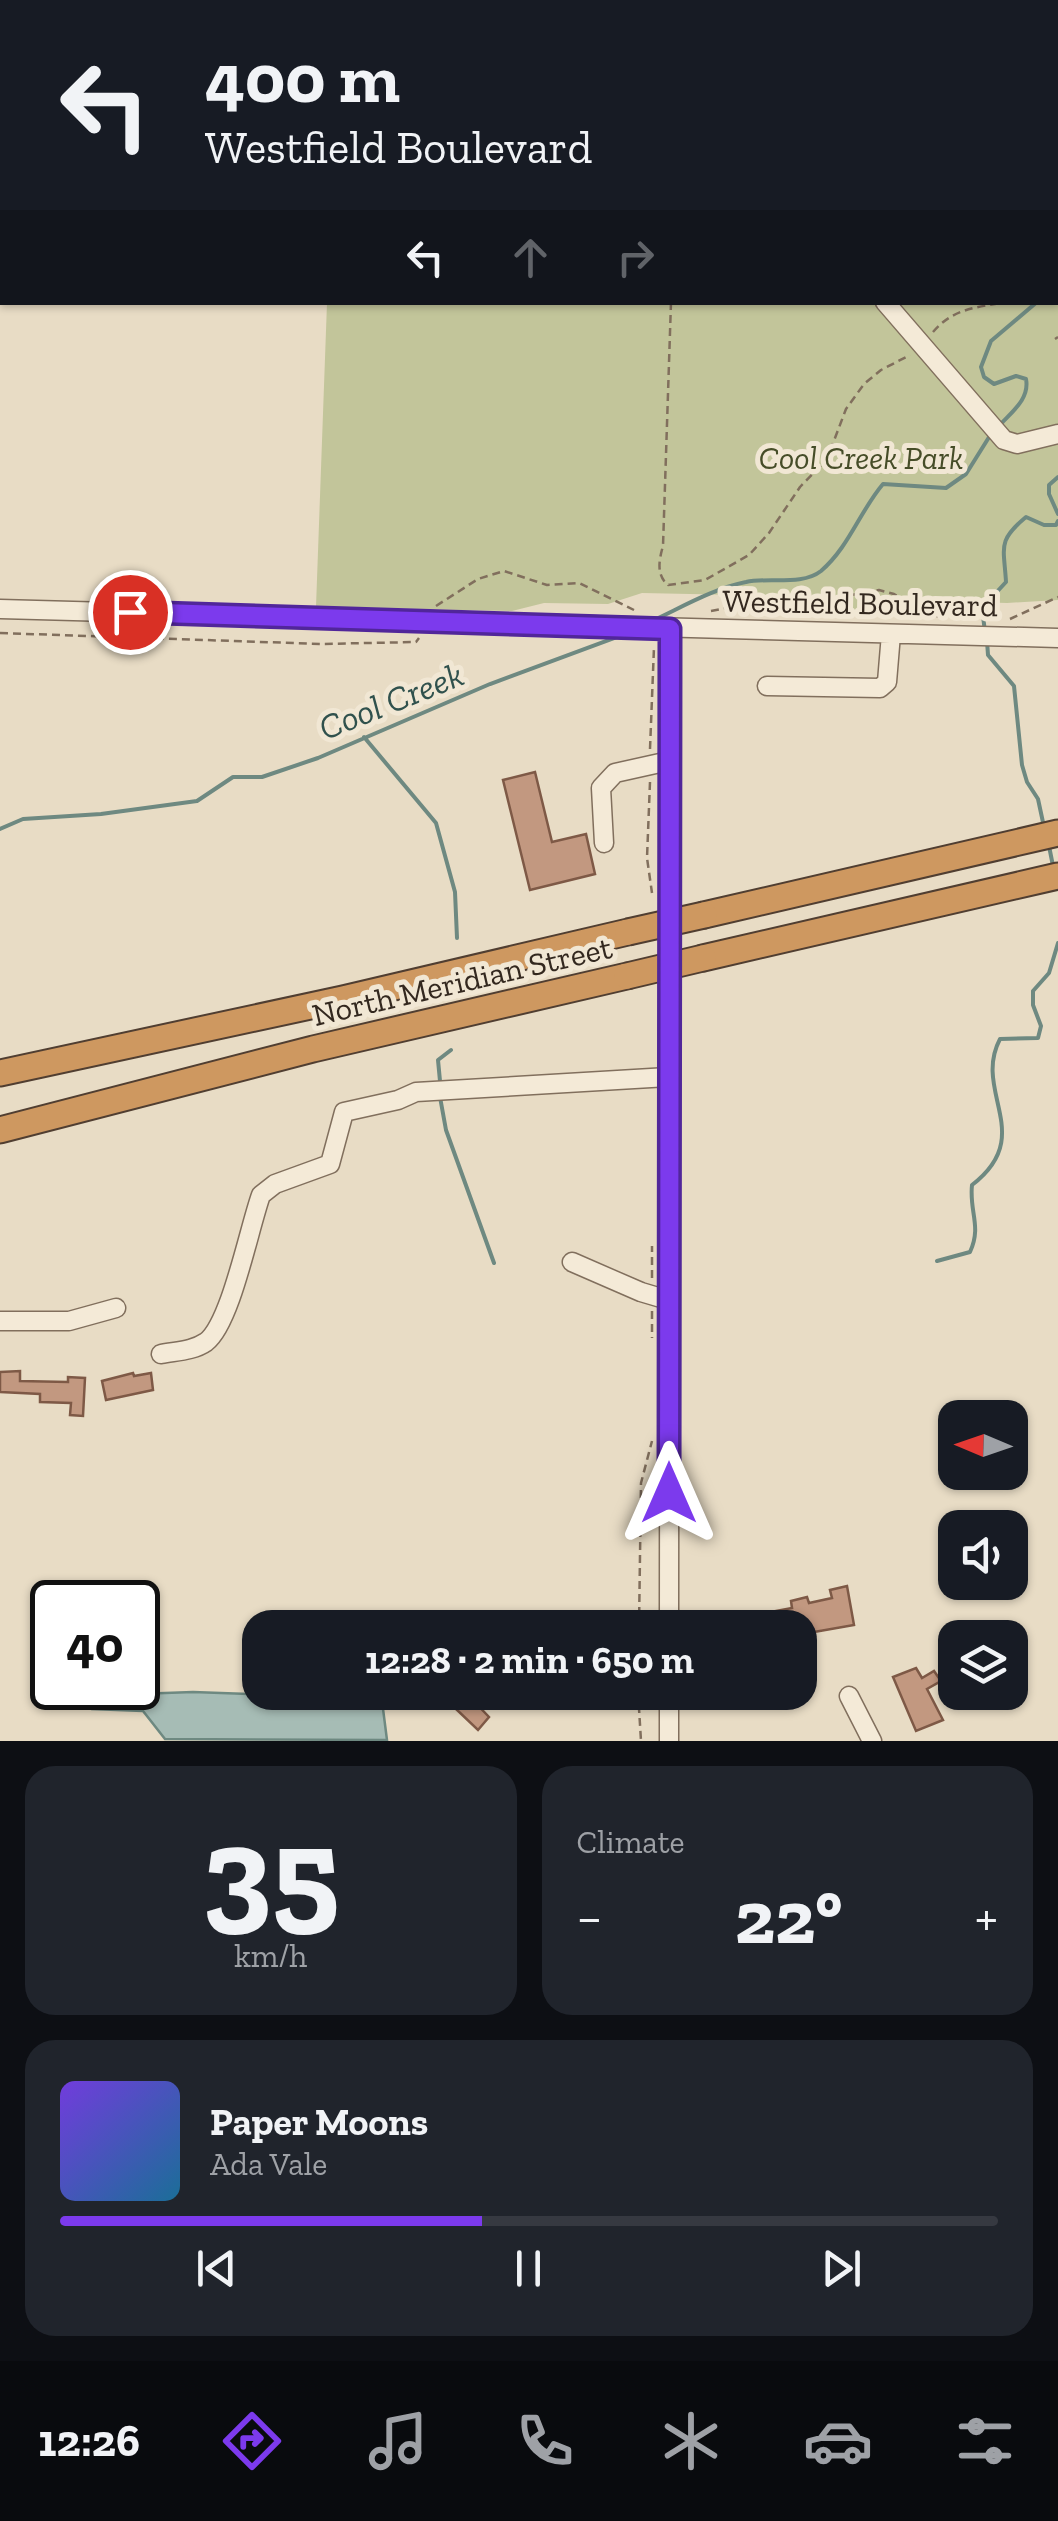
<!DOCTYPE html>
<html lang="en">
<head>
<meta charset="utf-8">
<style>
  :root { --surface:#171b24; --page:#20242c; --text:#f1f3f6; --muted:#9ea1a6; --line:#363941; --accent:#7c3aed }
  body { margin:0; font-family:"Zilla Slab",serif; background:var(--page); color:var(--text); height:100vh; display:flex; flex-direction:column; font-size:38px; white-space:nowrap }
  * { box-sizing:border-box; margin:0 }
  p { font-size:32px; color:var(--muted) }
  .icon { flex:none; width:55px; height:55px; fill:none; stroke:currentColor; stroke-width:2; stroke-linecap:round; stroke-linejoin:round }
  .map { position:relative; height:1741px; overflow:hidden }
  .drawer { display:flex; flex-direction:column; gap:25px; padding:25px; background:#0d0f14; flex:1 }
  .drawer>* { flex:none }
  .top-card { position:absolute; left:0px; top:0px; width:1060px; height:305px; box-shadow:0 2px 8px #0004; background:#171b24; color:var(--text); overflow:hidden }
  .needle { width:65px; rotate:272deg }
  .fabs { position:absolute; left:938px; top:1400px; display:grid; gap:20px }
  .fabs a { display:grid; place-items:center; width:90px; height:90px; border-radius:20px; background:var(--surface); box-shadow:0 2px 8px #0004; font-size:50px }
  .speed { position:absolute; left:30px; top:1580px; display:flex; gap:20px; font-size:50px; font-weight:700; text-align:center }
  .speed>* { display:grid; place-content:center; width:130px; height:130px; border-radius:50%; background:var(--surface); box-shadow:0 2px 8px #0004; line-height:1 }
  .speed .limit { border:5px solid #111; border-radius:15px; background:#fff; color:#111 }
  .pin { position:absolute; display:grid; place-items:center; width:85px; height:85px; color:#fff; margin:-42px; border:5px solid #fff; border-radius:50%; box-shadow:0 2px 10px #0007 }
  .me { position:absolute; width:110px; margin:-55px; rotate:0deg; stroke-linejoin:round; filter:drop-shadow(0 0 8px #0008) }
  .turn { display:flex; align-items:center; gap:35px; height:210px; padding:0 40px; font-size:45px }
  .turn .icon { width:130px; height:130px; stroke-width:2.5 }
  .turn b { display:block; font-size:70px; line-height:85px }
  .lanes { display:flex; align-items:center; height:95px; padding:0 40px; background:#0003; justify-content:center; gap:50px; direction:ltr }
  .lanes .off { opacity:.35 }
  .big { font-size:75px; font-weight:700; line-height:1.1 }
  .drawer .widget { flex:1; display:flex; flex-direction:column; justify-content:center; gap:15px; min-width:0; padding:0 35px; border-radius:30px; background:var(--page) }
  .drawer .dial { align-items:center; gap:0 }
  .dial b { font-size:130px; line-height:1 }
  .song { display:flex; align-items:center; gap:30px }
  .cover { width:120px; height:120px; border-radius:15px; background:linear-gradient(135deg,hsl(260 70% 55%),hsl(200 70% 35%)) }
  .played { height:10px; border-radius:5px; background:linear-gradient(90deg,var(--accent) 45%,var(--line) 45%) }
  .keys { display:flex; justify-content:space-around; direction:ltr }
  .heat { display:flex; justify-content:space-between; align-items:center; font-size:55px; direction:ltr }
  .drawer .tiles { flex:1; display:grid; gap:25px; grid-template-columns:1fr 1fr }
  .widget:last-child { grid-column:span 2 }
  .trip { position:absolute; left:242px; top:1610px; width:575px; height:100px; border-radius:30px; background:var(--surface); box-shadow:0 2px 8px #0004; font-weight:700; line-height:100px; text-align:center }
  .menu { display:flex; height:160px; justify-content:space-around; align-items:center; background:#090b0e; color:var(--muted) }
  .menu .icon { width:70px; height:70px }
  .menu .current { color:var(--accent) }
  .menu b { font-size:45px; color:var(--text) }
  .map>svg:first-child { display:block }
  .green { fill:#c2c59a }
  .water { fill:#a6bcb5; stroke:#6e8981; stroke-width:2.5 }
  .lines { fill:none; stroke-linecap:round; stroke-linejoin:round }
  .stream { stroke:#6e8981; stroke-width:4 }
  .building { fill:#c29880; stroke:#7e5946; stroke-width:2.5 }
  .minor-casing { stroke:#816f5d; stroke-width:21 }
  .highway-casing { stroke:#503e31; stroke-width:29 }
  .path { stroke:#816f5d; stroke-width:2.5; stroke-dasharray:8 5; stroke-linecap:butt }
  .minor { stroke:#f4ead7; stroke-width:18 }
  .highway { stroke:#ce9860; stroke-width:25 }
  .highway-bridge-casing { stroke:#503e31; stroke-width:29; stroke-linecap:butt }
  .highway-bridge { stroke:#ce9860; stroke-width:25 }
  .route-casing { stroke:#51269a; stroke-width:25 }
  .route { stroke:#7c3aed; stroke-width:18 }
  .labels { text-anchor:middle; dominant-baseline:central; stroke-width:10; stroke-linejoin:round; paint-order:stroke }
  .park-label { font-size:32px; font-style:italic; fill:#464d28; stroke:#f1e7d4 }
  .street-label { font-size:32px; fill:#33281f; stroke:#f1e7d4 }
  .water-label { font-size:35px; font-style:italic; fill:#30514d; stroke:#f1e7d4 }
</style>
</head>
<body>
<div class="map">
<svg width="1058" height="1741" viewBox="0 0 1058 1741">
  <rect width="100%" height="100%" fill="#e8dcc5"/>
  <path class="green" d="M337,0H1058V600L1007,603L940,601L905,615L784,610L738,595L642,593L608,604L544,603L512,611L316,607L327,303L1058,302V2H337Z"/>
  <path class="water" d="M193,1692L301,1696L307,1692L381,1693L387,1740L165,1739L143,1711L94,1709L109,1695Z"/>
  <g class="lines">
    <path class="stream" d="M998,427C1010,413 1030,400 1026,379L1016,376L994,384L984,377L981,367L991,341L1037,302
      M1058,477L1049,485V494L1058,514
      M654,620C682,607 715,588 746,582C769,577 802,586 821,571C849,547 860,511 883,484L946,488L966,474L991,434
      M985,632L982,608L1006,582C1004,547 997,541 1026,517L1044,525H1056L1058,521
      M987,641L988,655L1014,686L1022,765L1027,782L1038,799L1044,827
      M364,737L436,823L455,892L457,938
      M0,829L23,819L101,814L197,801L233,777H262L318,758L490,684L622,635
      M1049,846L1053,866
      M440,1081L438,1060L451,1050
      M440,1097L446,1130L494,1263
      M937,1261L970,1252C982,1226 969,1212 972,1185C1037,1135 972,1092 1000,1039L1038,1038L1041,1026L1033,1005V991L1049,973L1058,943"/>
  </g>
  <path class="building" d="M535,772L552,842L586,834L595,874L530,890L503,780Z
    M20,1371V1381L68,1382V1377L85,1378L83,1416L70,1415L71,1403L40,1402V1394L0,1392V1372Z
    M133,1373L134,1376L151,1373L153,1390L106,1400L102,1381Z
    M847,1586L854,1625L814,1632L815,1636L800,1638V1628L796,1625L779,1628L776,1611L792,1608L791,1601L807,1597L809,1603L832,1598L830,1590Z
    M916,1668L922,1678L934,1671L941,1681L927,1689L943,1720L916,1731L893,1677Z
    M439,1692H465L489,1717L478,1730L455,1708L439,1707Z"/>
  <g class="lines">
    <defs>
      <path id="minor" d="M885,302L1004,440L1017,444L1058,434
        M0,609L1058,638
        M767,686L880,688L887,682L891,634
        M604,843L601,788L615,773L669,761
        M572,1262L641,1292L668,1300
        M0,1321H69L116,1308
        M161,1354C176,1351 193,1351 206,1342C231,1323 249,1228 261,1195L275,1184L330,1164L344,1112L398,1100L416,1092L668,1077
        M669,1628L670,629
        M849,1696L872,1741
        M669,1741V1692"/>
      <path id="highway" d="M704,915L1058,833
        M703,958L1058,876
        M0,1073L343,999L628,932
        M0,1130L313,1049L627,976"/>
    </defs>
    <use href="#minor" class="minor-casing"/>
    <use href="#highway" class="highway-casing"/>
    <path class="path" d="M687,0L688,2
      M952,0L954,2
      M959,2L963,0
      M671,302L663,546C659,560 656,575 668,585L705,580L749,555L769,533L800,487L827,459L846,409L864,384L881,370L910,355
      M933,332C953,308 978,307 1008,302
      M1055,339L1058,337
      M436,606L478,579L504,571L547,585L579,583L634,610
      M711,611L773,599L785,598L802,604L879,590L894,594L925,614L942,617
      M1010,619L1058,597
      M0,633L321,644L416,642L419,638
      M650,749L654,647
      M650,782L647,858L652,893
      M652,1278V1246
      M652,1311V1338
      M639,1628L641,1483L652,1441
      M638,1692L641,1741"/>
    <use href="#minor" class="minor"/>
    <use href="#highway" class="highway"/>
    <defs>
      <path id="highway-bridge" d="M628,932L704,915
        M627,976L703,958"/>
    </defs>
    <use href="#highway-bridge" class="highway-bridge-casing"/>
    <use href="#highway-bridge" class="highway-bridge"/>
  </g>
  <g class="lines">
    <defs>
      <path id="route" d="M130,612L670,629L669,1493"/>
    </defs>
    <use href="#route" class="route-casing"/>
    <use href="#route" class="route"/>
  </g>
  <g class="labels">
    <g class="park-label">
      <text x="861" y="458">Cool Creek Park</text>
    </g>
    <g class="street-label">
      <text transform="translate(860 603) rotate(1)">Westfield Boulevard</text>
      <text transform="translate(462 981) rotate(-13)">North Meridian Street</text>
    </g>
    <g class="water-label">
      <text transform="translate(391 701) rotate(-22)">Cool Creek</text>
    </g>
  </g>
</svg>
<div class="fabs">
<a><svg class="needle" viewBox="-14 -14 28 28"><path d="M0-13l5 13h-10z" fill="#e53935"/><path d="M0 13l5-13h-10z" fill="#9ea1a6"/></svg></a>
<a><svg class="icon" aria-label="sound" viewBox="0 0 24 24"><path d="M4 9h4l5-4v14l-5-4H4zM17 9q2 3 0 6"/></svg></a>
<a><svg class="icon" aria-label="layers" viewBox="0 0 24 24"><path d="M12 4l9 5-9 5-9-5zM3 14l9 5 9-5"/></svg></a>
</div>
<div class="speed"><div class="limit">40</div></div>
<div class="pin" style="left:130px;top:612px;background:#d93025"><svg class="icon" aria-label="arrive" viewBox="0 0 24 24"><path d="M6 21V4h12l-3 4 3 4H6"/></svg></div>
<svg class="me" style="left:669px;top:1493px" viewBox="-20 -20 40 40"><path d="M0-17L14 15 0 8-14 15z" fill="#7c3aed" stroke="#fff" stroke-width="4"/></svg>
<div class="trip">12:28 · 2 min · 650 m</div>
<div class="top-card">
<div class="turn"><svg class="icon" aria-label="left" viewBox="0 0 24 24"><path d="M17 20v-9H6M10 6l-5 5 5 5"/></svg><div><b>400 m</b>Westfield Boulevard</div></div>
<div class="lanes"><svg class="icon" aria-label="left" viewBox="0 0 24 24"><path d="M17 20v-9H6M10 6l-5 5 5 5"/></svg><svg class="icon off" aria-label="ahead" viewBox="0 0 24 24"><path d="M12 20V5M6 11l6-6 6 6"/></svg><svg class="icon off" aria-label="right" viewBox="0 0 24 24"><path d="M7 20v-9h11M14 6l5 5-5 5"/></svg></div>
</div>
</div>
<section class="drawer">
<div class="tiles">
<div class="widget dial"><b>35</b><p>km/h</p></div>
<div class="widget"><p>Climate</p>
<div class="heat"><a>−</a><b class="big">22°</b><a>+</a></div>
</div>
<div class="widget">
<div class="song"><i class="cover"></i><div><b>Paper Moons</b><p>Ada Vale</p></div></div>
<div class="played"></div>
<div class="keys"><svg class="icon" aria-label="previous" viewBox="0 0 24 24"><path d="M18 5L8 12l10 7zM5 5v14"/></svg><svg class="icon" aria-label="pause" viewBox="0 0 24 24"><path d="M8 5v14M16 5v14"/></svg><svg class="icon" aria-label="next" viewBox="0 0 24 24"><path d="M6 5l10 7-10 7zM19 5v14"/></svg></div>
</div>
</div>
</section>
<nav class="menu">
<b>12:26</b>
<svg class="icon current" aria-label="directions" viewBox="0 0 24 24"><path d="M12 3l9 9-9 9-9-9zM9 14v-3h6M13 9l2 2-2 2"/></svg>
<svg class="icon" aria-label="music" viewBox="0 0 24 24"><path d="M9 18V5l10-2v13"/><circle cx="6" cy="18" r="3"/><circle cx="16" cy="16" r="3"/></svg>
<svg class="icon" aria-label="phone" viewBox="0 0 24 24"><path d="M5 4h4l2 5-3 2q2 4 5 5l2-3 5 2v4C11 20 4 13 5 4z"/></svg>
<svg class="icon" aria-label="climate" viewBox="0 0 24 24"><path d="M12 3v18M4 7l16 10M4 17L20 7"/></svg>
<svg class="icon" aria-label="car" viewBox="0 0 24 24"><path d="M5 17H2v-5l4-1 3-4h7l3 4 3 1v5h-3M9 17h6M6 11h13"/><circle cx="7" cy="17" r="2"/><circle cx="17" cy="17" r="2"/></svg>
<svg class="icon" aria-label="filters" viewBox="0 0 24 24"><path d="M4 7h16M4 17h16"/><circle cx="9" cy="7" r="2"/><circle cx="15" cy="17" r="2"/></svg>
</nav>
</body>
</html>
